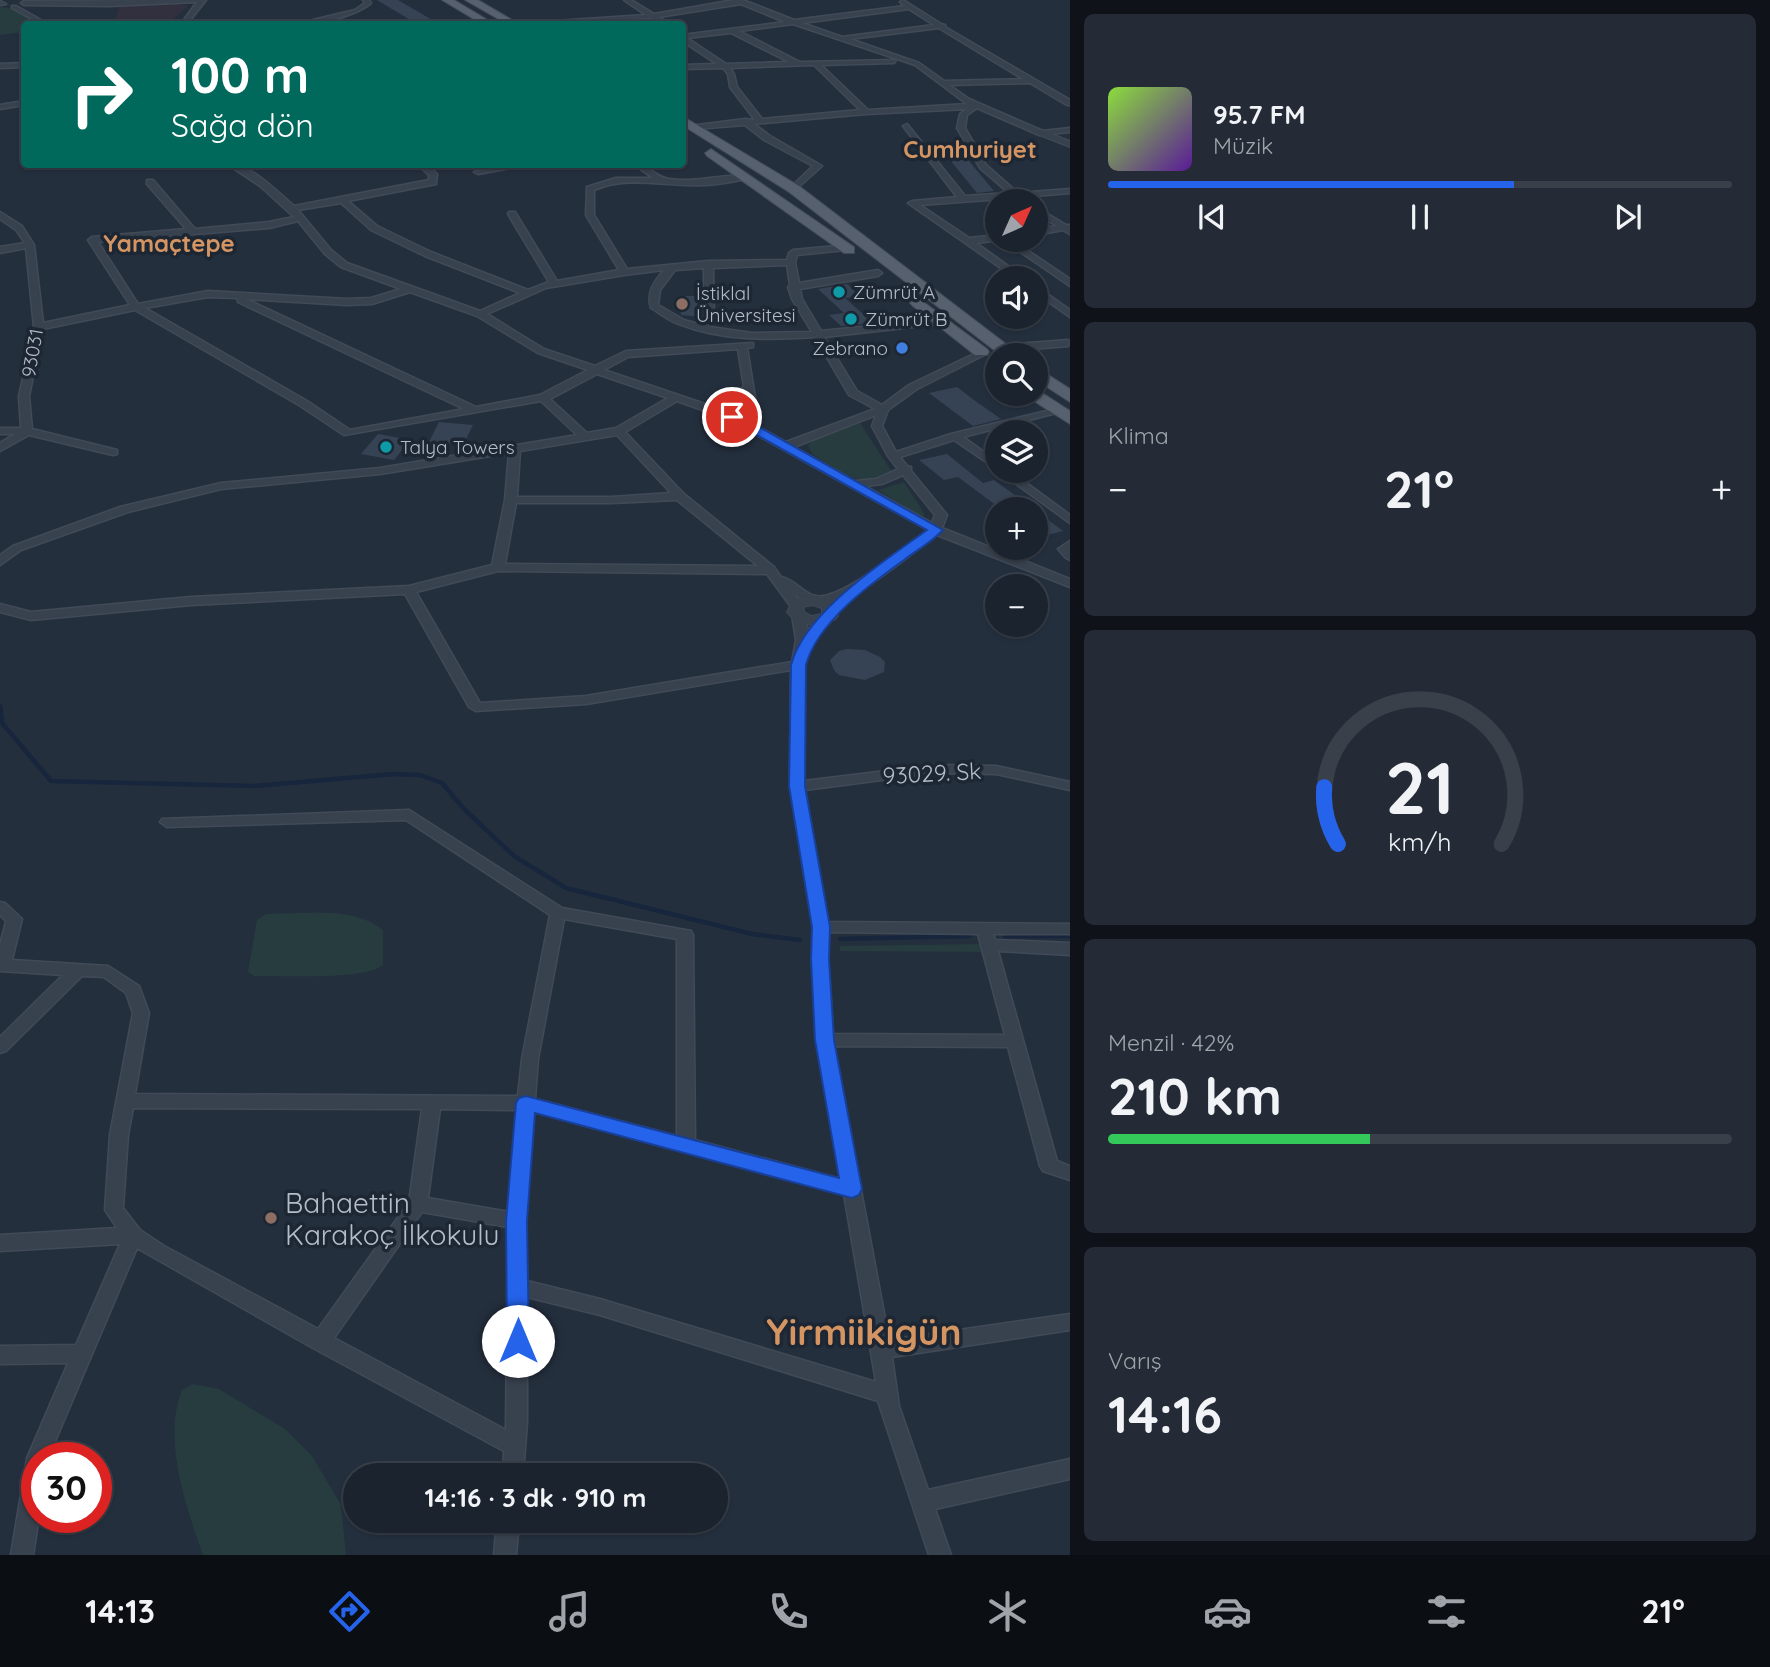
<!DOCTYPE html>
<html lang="tr">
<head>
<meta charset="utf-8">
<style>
  :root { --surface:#1b232e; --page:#242b36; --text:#f1f3f6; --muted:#a0a4aa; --line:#39404a; --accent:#2563eb }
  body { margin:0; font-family:Quicksand,sans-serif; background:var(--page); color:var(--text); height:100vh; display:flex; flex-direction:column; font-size:26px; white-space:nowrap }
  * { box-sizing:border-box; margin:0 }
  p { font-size:23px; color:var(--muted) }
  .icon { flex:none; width:38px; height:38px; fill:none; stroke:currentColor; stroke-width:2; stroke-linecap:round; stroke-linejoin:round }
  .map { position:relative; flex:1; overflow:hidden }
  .panel { display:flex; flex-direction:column; gap:14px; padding:14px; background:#0f1319; width:700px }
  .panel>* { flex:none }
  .hud { position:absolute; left:21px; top:21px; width:665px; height:147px; border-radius:7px; box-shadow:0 2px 5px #0004,0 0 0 2px var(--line); background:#00695c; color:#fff; overflow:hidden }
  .needle { width:46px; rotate:45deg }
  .fabs { position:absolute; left:985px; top:189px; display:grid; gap:14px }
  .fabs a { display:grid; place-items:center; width:63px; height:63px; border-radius:50%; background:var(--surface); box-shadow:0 2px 5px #0004,0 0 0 2px var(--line); font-size:35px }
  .speed { position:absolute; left:21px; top:1442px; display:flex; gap:14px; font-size:35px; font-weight:700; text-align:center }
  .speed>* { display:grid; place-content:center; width:91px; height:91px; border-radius:50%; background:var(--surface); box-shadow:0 2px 5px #0004,0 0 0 2px var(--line); line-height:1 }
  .speed .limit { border:10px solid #d22; background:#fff; color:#111 }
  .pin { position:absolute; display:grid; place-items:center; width:60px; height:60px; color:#fff; margin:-30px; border:4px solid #fff; border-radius:50%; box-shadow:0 2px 7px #0007 }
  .me { position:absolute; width:77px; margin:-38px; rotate:0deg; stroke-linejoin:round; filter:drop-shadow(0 0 5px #0008) }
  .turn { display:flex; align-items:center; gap:24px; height:147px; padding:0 35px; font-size:32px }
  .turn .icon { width:91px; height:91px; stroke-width:2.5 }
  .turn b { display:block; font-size:49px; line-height:60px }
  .big { font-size:52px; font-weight:700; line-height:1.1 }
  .panel .card { flex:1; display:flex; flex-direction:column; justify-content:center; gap:10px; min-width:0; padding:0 24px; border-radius:10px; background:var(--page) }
  .panel .dial { align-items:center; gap:0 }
  .dial svg { height:182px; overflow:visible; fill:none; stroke:var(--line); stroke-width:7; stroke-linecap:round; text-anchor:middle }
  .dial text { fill:var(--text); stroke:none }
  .song { display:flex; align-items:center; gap:21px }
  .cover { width:84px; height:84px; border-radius:10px; background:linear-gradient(135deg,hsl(90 70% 55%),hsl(270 70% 35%)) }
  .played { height:7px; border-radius:4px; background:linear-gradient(90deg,var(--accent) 65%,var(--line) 65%) }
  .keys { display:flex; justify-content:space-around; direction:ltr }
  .heat { display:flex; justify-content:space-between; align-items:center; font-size:38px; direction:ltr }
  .charge { height:10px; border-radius:5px; background:linear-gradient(90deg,#34c759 42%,var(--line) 0) }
  .trip { position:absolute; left:343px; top:1463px; width:385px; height:70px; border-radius:35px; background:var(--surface); box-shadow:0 2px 5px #0004,0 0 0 2px var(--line); font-weight:700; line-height:70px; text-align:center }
  .tab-bar { display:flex; height:112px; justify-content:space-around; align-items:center; background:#0b0e12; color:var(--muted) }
  .tab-bar .icon { width:49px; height:49px }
  .tab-bar .active { color:var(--accent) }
  .tab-bar b { font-size:32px; color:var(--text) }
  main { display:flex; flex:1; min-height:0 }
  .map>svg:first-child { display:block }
  .medical { fill:#32303f }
  .green { fill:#263c3f }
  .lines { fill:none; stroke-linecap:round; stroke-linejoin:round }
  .stream { stroke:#17263c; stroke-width:4.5 }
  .building { fill:#364354 }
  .minor-casing { stroke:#414a57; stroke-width:3 }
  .tertiary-casing { stroke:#414a57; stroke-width:2 }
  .primary-casing { stroke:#414a57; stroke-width:2 }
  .minor { fill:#38414e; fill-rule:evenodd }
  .tertiary { fill:#38414e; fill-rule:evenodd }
  .primary { fill:#56606e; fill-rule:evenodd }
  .route { fill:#2563eb; stroke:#184099; stroke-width:2 }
  .culture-dot { fill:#0f9aa8; stroke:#1d2633; stroke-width:2.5 }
  .education-dot { fill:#8d6e63; stroke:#1d2633; stroke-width:2.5 }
  .shop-dot { fill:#3f7fe0; stroke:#1d2633; stroke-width:2.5 }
  .labels { text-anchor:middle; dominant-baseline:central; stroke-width:7; stroke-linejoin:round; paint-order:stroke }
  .far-poi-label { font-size:19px; fill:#b4bcc9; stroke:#1d2633; text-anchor:start }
  .far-street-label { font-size:19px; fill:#b4bcc9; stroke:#1d2633 }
  .street-label { font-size:23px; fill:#b4bcc9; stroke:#1d2633 }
  .far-district-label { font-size:24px; font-weight:bold; fill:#d59563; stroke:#1d2633 }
  .near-poi-label { font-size:28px; fill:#b4bcc9; stroke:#1d2633; text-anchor:start }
  .near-district-label { font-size:37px; font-weight:bold; fill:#d59563; stroke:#1d2633 }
</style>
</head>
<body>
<main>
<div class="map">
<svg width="1070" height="1555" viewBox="0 0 1070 1555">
  <rect width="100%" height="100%" fill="#242f3e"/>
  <path class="medical" d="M178,4L188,6L167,24H114L120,6Z"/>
  <path class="green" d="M0,7L19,9L40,24H24V32L0,35Z
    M860,423L892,472C863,493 838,469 812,454L808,445L813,440Z
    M904,482L925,515L921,516L878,490Z
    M266,914C304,914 352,905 383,930V965C363,981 283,975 254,976L248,972L257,920Z
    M980,944L981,952L840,951V946Z
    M193,1384L219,1389L285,1429L312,1456L341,1505L346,1555H203C186,1507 162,1439 182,1390Z"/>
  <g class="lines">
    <path class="stream" d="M0,706L2,723L51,781L255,786L393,774L420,775L442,783L464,809L514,856L566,888L752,934L800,940
      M1005,936H1070
      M840,939L970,936"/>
  </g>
  <path class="building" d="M377,0H398L439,24H417Z
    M950,142L969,161L994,191L977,193L946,155L931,143Z
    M847,284L861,296L845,298L873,323L841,326L829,315L844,313L818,289Z
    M679,296H698L701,317L681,315Z
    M957,387L974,400L1001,419L973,426L929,393Z
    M439,422L473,425L463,445L429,442Z
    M378,434L410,440L394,460L361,454Z
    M947,454L983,483L994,480L1034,509H1001L958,477L944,480L919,460Z
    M1036,511L1063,531L1036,538Z
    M847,649L865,650L880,657L885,662L884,672L865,680L839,675L834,670L830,660L839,651Z"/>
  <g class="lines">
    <defs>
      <path id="minor" d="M159,0H206L187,24H181L197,2L109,6L24,5L21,3L24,1Z
        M363,0H369L371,3C356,16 315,26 296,24L355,10L365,3Z
        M624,0H631L654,14L734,0H743L794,20L905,6L900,2L903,0L941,24L945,25V27L1070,100V105H1067L1030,83L949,85L969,99L1043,131L1070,128V132L1039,135L977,108L967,115L965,128L986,165L1018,193L1070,189V193L1022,197L1019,200L1014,198L920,205L969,238L998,235V240H1001L976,243L1025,278H1015L908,203L912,201L957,197L903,126L907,124L965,196L1009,193L980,168L957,128L960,114L967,109L866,114L754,124L770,136L822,166L794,191H791V187L813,166L764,140L745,125L695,129V125H698L745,119L755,120L730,87L728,74L723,68L682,69V65L717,64L682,41V35L785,22L741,4L659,17L669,24H662L652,18L511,24L646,15ZM909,9L934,25L842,37L802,23ZM793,24L915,65L967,104L868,110L821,65L894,63L896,60L800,62L739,31ZM939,28L1023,79L944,81L919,63L850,39ZM731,33L789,62L726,64L687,38ZM814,65L860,110L762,119L737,87L734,74L730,68Z
        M0,1L6,4L0,5Z
        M12,6H16L48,24H41L12,8Z
        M24,63V67L0,68V64Z
        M24,101V105L0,109V105Z
        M227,164C252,164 276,191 294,206L429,180V175L417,164H426L437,174L436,184L348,201L377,226L431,252L528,290L549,282L508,214L509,212H515L557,281L619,270L586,215L587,187L616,178H653L633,164C648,164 655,177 669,179C697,183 722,174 748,175V179H745C731,182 716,185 702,185C665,187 629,175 594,190V215L627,269L708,261L787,260L789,253L793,250L848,245L849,247L845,250L797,255L795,262L799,283L878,270L882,273L878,276L800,289L802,299L821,331L943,319V323L940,324L824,337L857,391L882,405L909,385L978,352L986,354L917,389L888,410L882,426L896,452L951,434L1059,408L1064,411L963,437L998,462V470L954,440L900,457L907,466L911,467V471L947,515L942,528L1070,579V587L937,535C908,555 851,609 814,603C807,602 800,598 794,594L802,605L796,609L792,608L767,574L498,571L416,592L480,703L586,696L792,662L796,640L792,615L794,612H802L808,630L822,616H830L832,619L830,622L808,648L804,665V781L935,765L996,766L1070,782V790L996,774L935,773L805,790L828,922L1070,924V934H993L995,940L1070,943V955L998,951L1057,1161L1070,1166V1180L1043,1171L1040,1166L1008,1047L834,1046L889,1340L1070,1314V1330L892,1357L899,1406L928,1490L1070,1459V1479L935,1509L951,1555H929L878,1401L600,1315L527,1297V1422L523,1475H503L504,1451L313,1348L137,1248L48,1458H37V1517H39L33,1555H11L27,1458L68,1363L0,1364V1346L76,1345L120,1244L0,1251V1235L117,1228L105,1210L110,1135L133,1013L126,993L104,977L82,976L6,1051L0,1053V1037L63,975L0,971V945L6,921L0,915V902L5,903L22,919L12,960L108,966L139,986L149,1013L135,1094L518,1096L522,1059L550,915L406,820L167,827L160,822L162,819L409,810L562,908L691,931L693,935L695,1140L841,1179L817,1040L812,959L813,927L790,786L791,670L586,704L476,711L469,707L405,594L191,605L31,620L0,612V604L31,612L191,597L409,586L492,565L505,500L509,453L380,474L221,489L128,512L21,550L0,565V555L13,546L120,507L221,483L380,468L577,435L541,401L344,435L299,405L135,310L43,329L29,396L32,429L117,450V454L113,455L29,435L0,451V443L15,434H0V428H21L19,396L34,327L26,248L0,253V247L25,243L16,230L0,219V212L22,226L34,245L43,323L130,305L88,240L92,237L186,229L147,184V180H153L195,229L269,222L294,217L260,186ZM341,203L371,230L425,256L520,293L480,311L347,263L331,250L298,210ZM298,221L325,254L341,267L401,289L371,298L347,299L208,291L138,304L98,242L269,228ZM787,265L790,285L788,287L792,299L812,332L752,333L710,327L714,321L713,268ZM704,268V321L702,325L684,320L658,305L660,290L675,270ZM664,270C654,282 646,293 651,308C660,313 669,321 679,324C722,341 770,340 815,337L849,395L875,409L786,442L760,428L747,348L753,347V343L626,351L595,366L544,349L487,314L546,288L624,275ZM410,292L477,316L538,353L588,370L540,395L476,407L246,299L347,305L372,304ZM208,297L237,298L238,302L464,409L350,430L307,401L145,308ZM738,349L744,387L708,405L604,370L628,357ZM597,374L668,398L616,428L587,433L550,399ZM745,395L749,422L717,408ZM677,401L728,419L928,530C907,545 839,603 814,596C802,592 794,579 781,577L774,567L684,494L625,432ZM876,415L872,426L888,456L898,469L876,479L855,481L794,447ZM617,435L671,493L611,497H517L520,451ZM903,475L935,515L932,523L865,486L882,484ZM677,500L758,566L505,564L516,503H611ZM564,919L677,939V1136L535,1099L538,1059ZM829,932L978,934L1005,1035L833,1034L828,959ZM133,1108L422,1109L409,1202L318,1329L164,1246L140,1230L123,1208L128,1135ZM440,1109L517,1110L509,1212L428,1198ZM534,1112L844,1194L876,1382L600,1299L527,1281L526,1221ZM422,1212L508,1227L506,1430L334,1338Z
        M511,164H533L478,174L474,172Z
        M1036,207L1066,225H1070V234L1063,230L1036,235V229L1057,226L1036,213Z
        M1003,240H1012L1070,279V286Z
        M1036,286L1070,310V317L1036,293Z
        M1068,340L1070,341L1068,346L1005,351L1000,348L1005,345Z
        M998,471H1010L1070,515V523Z
        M1070,541V560L1066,558L1058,549Z
        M497,1521H519L516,1555H494Z"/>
      <path id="tertiary" d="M1042,130L1070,141V147L1039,135L1037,133Z
        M815,595L835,603L838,616L835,619C819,627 800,628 787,612L794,599ZM813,605L822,608V614L811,616L803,611L805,606Z"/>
      <path id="primary" d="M442,0H454L486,19L477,21Z
        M465,0H478L519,24H507Z
        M682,116L799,186L1006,344L1008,347L1006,350H994L789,192L682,125Z
        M711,149L854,247V253H844L707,156L705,153Z
        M918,298L987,349L989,352L987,355H975L913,306L910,303Z
        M1036,367L1070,389V402L1036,380Z
        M1036,389L1070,411V424L1029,398L1027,394H1036Z"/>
    </defs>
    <use href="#minor" class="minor-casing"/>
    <use href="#tertiary" class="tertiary-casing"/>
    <use href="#primary" class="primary-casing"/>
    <use href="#minor" class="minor"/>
    <use href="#tertiary" class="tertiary"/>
    <use href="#primary" class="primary"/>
  </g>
  <path class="route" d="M728,414H736L943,530C932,542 917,550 904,560C869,585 817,623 806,665L805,786L830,927L829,959L834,1040L862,1189L859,1195L852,1198L535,1113L527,1221L529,1341L526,1348L518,1351L510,1348L507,1341L506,1221L516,1103L519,1098L526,1096L839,1178L815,1040L811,959L812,927L789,786L791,665C805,612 883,562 927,530L728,419Z"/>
  <g class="culture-dot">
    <circle cx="839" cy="292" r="7"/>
    <circle cx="851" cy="319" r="7"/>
    <circle cx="386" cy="447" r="7"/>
  </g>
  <g class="education-dot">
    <circle cx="682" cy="304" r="7"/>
    <circle cx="271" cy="1218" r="7"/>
  </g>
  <circle class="shop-dot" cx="902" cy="348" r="7"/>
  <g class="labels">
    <g class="far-poi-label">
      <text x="853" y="292">Zümrüt A</text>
      <text x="696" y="293">İstiklal<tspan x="696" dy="22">Üniversitesi</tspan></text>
      <text x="865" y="319">Zümrüt B</text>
      <text x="888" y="348" text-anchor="end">Zebrano</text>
      <text x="400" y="447">Talya Towers</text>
    </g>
    <g class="far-street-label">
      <text transform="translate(32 353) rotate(-80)">93031</text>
    </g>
    <g class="street-label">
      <text transform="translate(932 773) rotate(-3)">93029. Sk</text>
    </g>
    <g class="far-district-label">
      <text x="970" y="149">Cumhuriyet</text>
      <text x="169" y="243">Yamaçtepe</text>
    </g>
    <g class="near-poi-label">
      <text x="285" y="1202">Bahaettin<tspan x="285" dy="32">Karakoç İlkokulu</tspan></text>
    </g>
    <g class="near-district-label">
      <text x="864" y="1331">Yirmiikigün</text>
    </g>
  </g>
</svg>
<div class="fabs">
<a><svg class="needle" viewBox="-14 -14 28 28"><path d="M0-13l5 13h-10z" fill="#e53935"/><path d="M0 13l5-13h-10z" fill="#a0a4aa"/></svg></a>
<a><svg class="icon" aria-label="sound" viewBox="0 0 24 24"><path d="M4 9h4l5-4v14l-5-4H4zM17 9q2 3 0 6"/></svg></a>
<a><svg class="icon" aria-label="search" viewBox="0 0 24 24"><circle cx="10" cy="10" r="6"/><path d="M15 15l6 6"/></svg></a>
<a><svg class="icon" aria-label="layers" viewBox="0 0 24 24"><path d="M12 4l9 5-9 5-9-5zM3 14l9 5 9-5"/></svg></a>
<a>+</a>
<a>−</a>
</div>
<div class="speed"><div class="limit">30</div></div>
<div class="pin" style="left:732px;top:417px;background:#d93025"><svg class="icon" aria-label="arrive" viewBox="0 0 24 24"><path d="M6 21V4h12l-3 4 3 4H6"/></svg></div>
<svg class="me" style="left:518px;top:1341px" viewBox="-20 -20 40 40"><circle r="19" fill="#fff"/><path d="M0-13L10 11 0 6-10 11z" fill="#2563eb"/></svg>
<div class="trip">14:16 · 3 dk · 910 m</div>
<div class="hud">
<div class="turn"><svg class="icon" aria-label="right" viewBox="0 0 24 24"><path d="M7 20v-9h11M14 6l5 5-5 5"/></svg><div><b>100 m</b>Sağa dön</div></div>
</div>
</div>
<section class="panel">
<div class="card">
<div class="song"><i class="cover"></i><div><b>95.7 FM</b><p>Müzik</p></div></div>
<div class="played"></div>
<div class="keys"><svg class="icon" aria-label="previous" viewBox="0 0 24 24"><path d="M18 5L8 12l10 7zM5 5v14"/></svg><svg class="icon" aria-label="pause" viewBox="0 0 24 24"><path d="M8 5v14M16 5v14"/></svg><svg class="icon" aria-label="next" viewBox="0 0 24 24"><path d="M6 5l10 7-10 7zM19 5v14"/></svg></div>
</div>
<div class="card"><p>Klima</p>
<div class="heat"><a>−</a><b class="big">21°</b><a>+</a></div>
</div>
<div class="card dial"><svg viewBox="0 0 100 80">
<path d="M14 69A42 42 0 1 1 86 69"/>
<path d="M14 69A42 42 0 0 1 8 44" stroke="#2563eb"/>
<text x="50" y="56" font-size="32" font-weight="700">21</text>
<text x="50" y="72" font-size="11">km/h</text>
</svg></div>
<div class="card"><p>Menzil · 42%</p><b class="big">210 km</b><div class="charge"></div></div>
<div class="card"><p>Varış</p><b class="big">14:16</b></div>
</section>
</main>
<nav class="tab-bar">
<b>14:13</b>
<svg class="icon active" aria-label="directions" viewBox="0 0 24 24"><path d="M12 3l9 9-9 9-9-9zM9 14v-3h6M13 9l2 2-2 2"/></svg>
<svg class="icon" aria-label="music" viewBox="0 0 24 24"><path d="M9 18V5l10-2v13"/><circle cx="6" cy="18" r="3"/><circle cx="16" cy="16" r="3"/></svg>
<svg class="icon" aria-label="phone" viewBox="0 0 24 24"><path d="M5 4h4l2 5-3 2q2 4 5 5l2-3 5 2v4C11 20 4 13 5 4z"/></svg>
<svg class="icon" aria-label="climate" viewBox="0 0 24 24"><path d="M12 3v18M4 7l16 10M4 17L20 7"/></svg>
<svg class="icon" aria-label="car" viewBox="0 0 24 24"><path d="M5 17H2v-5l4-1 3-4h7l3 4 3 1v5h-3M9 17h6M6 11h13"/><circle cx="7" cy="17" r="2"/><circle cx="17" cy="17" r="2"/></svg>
<svg class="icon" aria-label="filters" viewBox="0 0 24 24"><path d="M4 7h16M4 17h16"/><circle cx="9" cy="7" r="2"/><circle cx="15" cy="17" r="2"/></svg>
<b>21°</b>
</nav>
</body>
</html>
